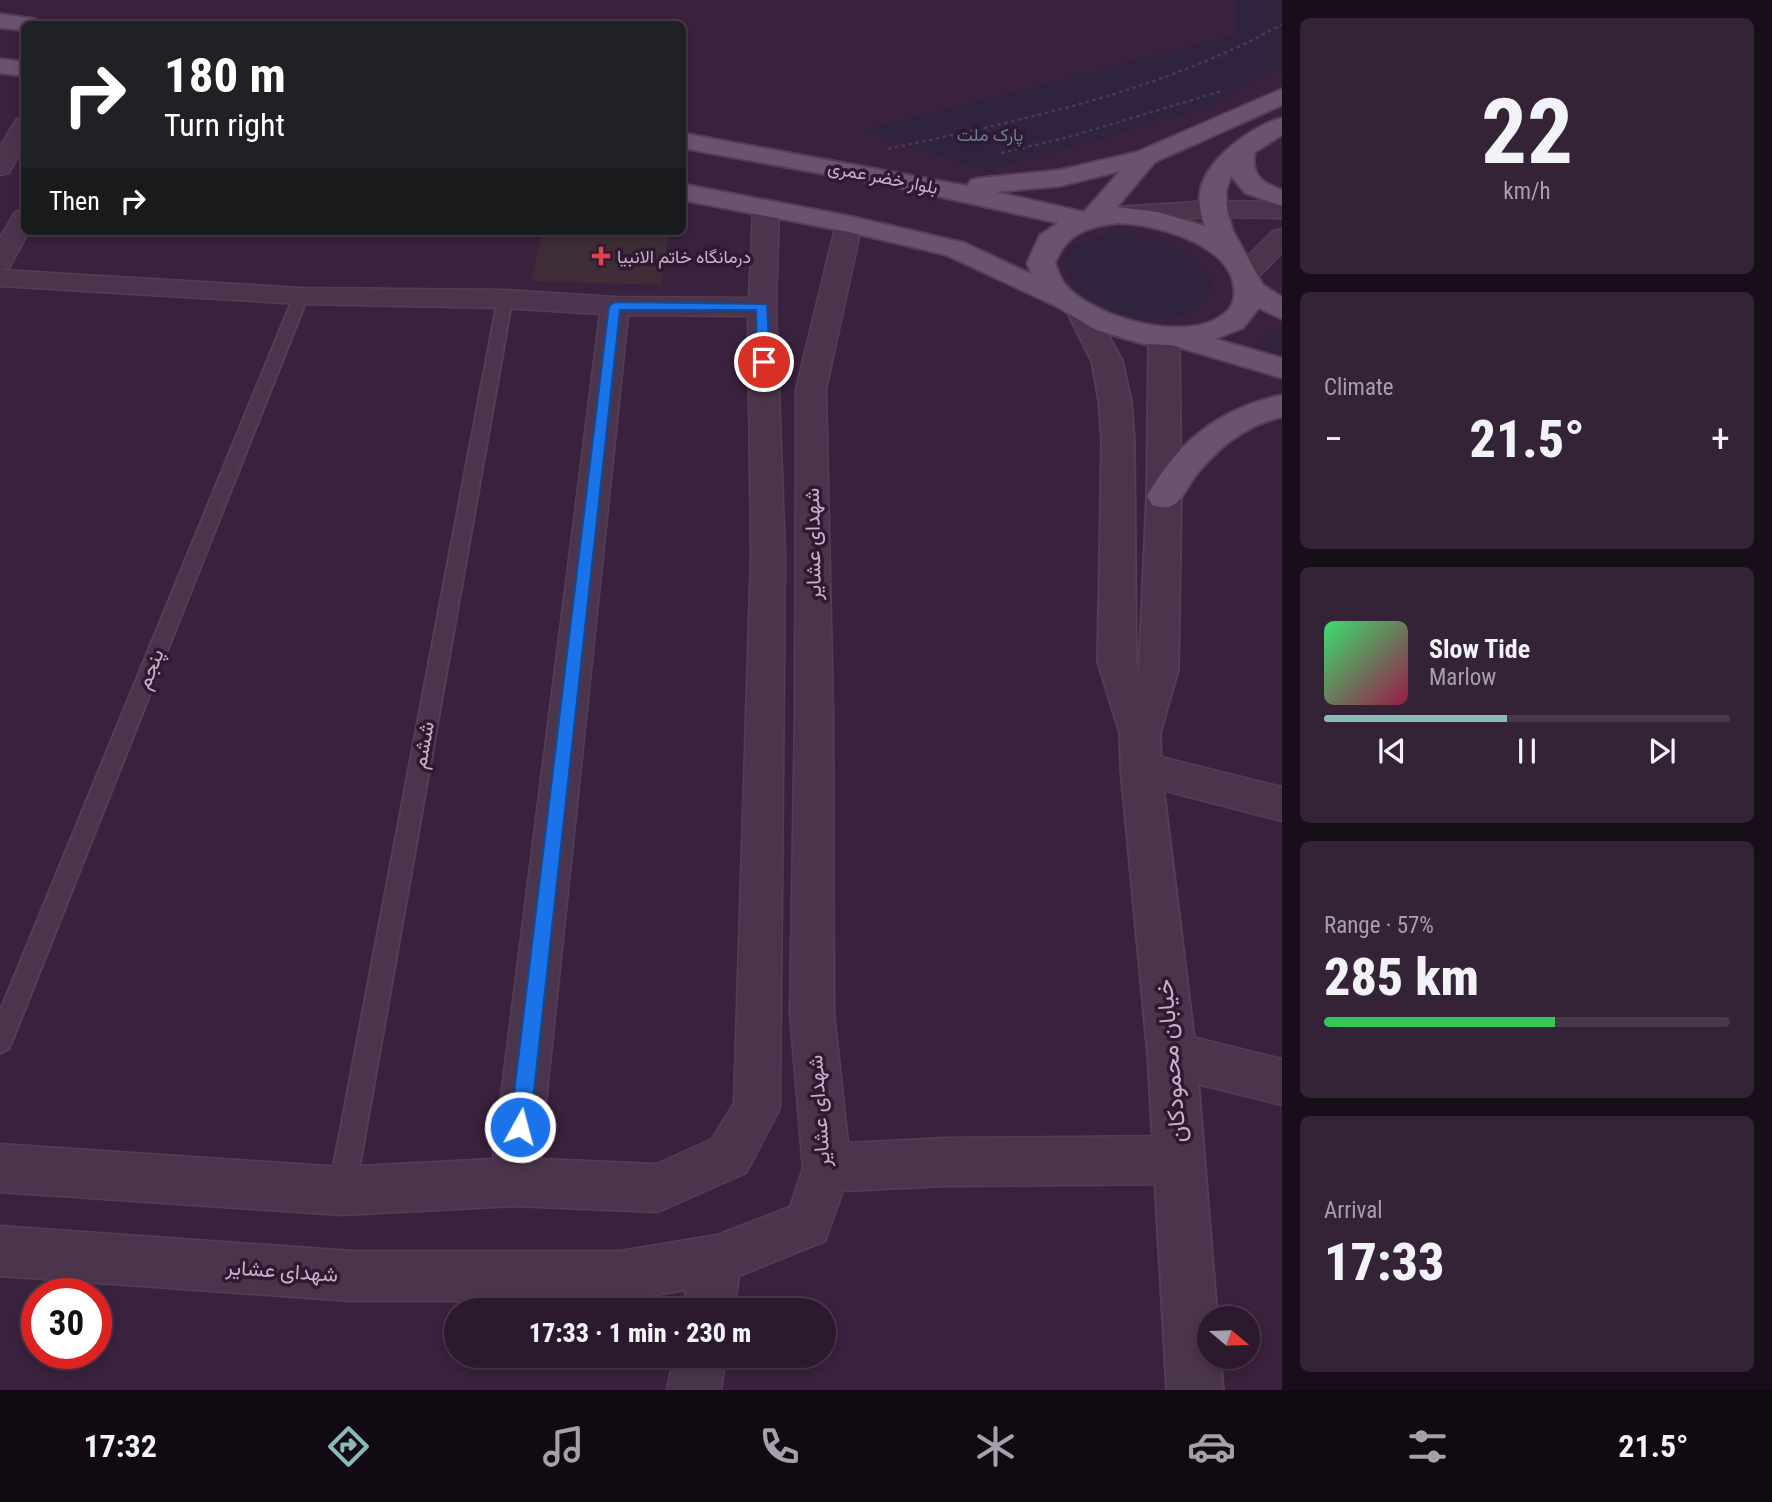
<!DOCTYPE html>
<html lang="en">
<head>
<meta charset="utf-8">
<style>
  :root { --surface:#2c192e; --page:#342236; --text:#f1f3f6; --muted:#a6a0aa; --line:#48384a; --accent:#8bbbb9 }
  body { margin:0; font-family:"Roboto Condensed",Vazirmatn,sans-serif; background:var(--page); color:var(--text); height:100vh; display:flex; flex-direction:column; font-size:26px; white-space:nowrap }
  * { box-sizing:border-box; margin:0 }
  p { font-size:23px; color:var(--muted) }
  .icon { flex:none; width:38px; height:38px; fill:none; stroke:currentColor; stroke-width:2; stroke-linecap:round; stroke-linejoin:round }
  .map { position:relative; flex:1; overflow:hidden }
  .details { display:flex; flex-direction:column; gap:18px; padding:18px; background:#180e19; width:490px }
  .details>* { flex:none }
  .guide { position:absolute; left:21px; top:21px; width:665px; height:214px; border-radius:10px; box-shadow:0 4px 10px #0003,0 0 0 2px var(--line); background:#202124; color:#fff; overflow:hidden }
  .needle { width:46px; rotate:109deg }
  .fabs { position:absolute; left:1197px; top:1306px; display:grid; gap:14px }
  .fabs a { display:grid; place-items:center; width:63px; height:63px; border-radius:50%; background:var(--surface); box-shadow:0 4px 10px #0003,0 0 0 2px var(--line); font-size:35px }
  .speed { position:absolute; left:21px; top:1278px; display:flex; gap:14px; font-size:35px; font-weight:700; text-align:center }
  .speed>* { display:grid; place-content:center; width:91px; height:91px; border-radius:50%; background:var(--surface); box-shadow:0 4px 10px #0003,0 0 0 2px var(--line); line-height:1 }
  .speed .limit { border:10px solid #d22; background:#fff; color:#111 }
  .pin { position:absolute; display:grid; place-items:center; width:60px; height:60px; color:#fff; margin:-30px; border:4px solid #fff; border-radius:50%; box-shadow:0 2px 7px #0007 }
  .me { position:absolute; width:77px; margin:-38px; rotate:7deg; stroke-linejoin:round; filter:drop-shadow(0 0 5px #0008) }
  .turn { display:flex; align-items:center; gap:24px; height:147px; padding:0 28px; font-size:32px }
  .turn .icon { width:91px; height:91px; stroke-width:2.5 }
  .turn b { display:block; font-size:49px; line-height:60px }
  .then { display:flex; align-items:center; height:66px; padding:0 28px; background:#0003; gap:14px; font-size:26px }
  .big { font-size:52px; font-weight:800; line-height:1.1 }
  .details .card { flex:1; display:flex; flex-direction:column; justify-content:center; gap:10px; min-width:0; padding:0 24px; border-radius:10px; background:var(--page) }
  .details .dial { align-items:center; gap:0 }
  .dial b { font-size:91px; line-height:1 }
  .song { display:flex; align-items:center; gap:21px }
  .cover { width:84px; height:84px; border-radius:10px; background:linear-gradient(135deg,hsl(140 70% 55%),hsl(340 70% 35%)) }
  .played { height:7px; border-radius:4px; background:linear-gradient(90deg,var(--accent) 45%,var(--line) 45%) }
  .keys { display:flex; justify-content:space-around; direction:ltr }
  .heat { display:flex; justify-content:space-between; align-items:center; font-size:38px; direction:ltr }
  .charge { height:10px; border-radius:5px; background:linear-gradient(90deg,#34c759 57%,var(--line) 0) }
  .trip { position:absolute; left:444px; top:1298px; width:392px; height:70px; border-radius:35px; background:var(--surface); box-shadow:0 4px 10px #0003,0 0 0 2px var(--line); font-weight:800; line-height:70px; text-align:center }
  .dock { display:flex; height:112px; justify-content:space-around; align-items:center; background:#120a12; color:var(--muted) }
  .dock .icon { width:49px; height:49px }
  .dock .active { color:var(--accent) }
  .dock b { font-size:32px; color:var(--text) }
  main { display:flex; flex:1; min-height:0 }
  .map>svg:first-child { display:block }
  .medical { fill:#3e2d37 }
  .green { fill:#2f233e }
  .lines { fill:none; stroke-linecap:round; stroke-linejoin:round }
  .service-casing { stroke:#543e56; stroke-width:4 }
  .minor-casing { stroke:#543e56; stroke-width:3 }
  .tertiary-casing { stroke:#543e56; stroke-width:4 }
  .primary-casing { stroke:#543e56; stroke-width:4 }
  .path { stroke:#463c56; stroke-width:2.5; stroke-dasharray:3.5 3.5; stroke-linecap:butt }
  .service { fill:#4b354d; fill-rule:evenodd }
  .minor { fill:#4b354d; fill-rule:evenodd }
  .tertiary { fill:#4b354d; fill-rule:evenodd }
  .primary { fill:#6a536d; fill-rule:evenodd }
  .route { fill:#1a73e8; stroke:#114b97; stroke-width:2 }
  .health-dot { fill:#e0444e; stroke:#2f1a32; stroke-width:2.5 }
  .labels { text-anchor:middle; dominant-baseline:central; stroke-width:7; stroke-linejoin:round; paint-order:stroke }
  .far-park-label { font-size:18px; fill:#667e9b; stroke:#2f1a32 }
  .far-street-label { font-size:18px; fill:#c7b0c9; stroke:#2f1a32 }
  .far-poi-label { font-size:18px; fill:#c7b0c9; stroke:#2f1a32; text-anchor:start }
  .street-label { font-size:21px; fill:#c7b0c9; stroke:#2f1a32 }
  .near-street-label { font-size:24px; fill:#c7b0c9; stroke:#2f1a32 }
</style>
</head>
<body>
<main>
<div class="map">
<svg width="1282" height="1390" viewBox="0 0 1282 1390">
  <rect width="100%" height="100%" fill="#3a213d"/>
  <path class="medical" d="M543,231H669L661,285L531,281Z"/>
  <path class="green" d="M1235,0H1282V67L1206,108L988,171L861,131L1235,35Z
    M1123,233C1146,236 1168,240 1188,253C1228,279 1210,315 1167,318C1089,325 1006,242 1123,233Z
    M1274,328L1282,332V364L1248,356Z"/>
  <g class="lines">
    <defs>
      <path id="service" d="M301,292L308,296L12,1041L8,1049L0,1053V1012L294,296Z
        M505,295L512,299L355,1191L351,1200L342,1204L333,1200L329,1191L498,299Z"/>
      <path id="minor" d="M24,118V145L9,173L0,175V147L16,120Z
        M766,200L775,203L779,208L776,307L785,555L780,1108L746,1173L658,1212L514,1206L342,1215L0,1192V1144L342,1167L493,1159L600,314L505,308L301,304L0,286V238L15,212L24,209V231H29L9,268L1,270L301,288L505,290L615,297L749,298L753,208L757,203ZM628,315L748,316L751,555L734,1103L712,1139L657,1164L540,1159Z
        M1211,201L1282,202V218L1211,217L1118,223L1109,220L1105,215L1109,210L1118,207Z
        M849,216L858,219L862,224L826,389L833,713L834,1013L848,1143L945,1138L1181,1136L1198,1143L1205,1160L1198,1177L1181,1184L945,1186L843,1191L825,1241L739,1276L734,1311H682L686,1290L620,1301H352L0,1276V1226L352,1251H620L717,1235L790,1207L803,1168L790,1013L795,713L796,389L836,224L840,219Z
        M1282,229V252C1268,266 1257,286 1235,281L1232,275L1235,269L1273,231Z
        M1141,752L1282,787V821L1127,781L1122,769L1127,757Z
        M1172,1032L1282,1059V1105L1172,1078L1156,1071L1149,1055L1156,1039Z
        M674,1356H726L721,1390H667Z"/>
      <path id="tertiary" d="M1084,306L1094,309L1122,361L1131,401L1134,441L1136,662L1139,672L1147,496L1149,337L1153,330L1164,327L1175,330L1179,337L1181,496L1178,670L1160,733L1161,769L1196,1055L1217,1318H1209V1356H1220L1223,1390H1167L1148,1055L1121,769L1120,733L1098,662L1102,441L1099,401L1092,361L1069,315L1074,309Z"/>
      <path id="primary" d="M0,14L35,19L38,24H24V30L0,28Z
        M0,59L24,62V76L0,73Z
        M1282,89V105L1155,162L1117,207L1158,212L1205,226C1202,216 1198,205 1200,194C1203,161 1252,125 1282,118V135L1255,152C1250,175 1263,183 1282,190V206L1245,193L1231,176L1226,192L1227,210L1233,231L1263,285L1282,297V319L1259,308L1243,328L1215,339L1282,358V378L1171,345L1144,344L1096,330L1056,306L946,255L849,232L682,200V184L849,216L965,243L1031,274L1027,263L1040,235L1058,223L901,188L682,148V133L967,186L971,180L980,178L1060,170L1137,152ZM1120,171L1084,212L996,192L1060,186ZM1118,223C1154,224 1232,244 1234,289C1235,296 1233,304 1229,309C1195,348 1091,318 1064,283C1060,277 1057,269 1055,263C1067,233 1087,227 1118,223Z
        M1282,395V417C1245,425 1216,449 1193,479C1188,487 1181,501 1173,505C1166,509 1160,507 1152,505L1147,496C1179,440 1219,409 1282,395Z"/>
    </defs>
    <use href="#service" class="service-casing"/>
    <use href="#minor" class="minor-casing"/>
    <use href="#tertiary" class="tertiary-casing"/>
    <use href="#primary" class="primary-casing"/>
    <path class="path" d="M888,149C1021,120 1162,92 1282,24
      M1001,153L1069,137L1222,91"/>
    <use href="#service" class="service"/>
    <use href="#minor" class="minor"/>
    <use href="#tertiary" class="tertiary"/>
    <use href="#primary" class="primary"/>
  </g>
  <path class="route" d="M615,302L767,304L770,362L764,366L757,362L756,310H620L530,1127L527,1134L520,1137L513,1134L510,1127L609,306Z"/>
  <path class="health-dot" d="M597.5 245.5h7v7h7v7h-7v7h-7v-7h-7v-7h7z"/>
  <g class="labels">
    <g class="far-park-label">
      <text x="990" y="134">پارک ملت</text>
    </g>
    <g class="far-street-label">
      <text transform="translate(883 177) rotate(11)">بلوار خضر عمری</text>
    </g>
    <g class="far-poi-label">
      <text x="617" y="256">درمانگاه خاتم الانبیا</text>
    </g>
    <g class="street-label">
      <text transform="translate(813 544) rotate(-91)">شهدای عشایر</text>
      <text transform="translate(150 669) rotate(-68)">پنجم</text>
      <text transform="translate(423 745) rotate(-80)">ششم</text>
      <text transform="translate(819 1111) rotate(-94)">شهدای عشایر</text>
      <text transform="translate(282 1271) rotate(4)">شهدای عشایر</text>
    </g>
    <g class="near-street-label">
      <text transform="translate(1171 1061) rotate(-95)">خیابان محمودکان</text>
    </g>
  </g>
</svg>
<div class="fabs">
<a><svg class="needle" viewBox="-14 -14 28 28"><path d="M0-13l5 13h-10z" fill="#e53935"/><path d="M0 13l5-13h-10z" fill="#a6a0aa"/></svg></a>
</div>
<div class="speed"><div class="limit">30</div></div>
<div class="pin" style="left:764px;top:362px;background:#d93025"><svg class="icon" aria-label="arrive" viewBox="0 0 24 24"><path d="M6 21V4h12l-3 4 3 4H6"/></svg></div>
<svg class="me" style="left:520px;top:1127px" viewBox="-20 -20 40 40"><circle r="17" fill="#1a73e8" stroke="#fff" stroke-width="3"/><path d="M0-11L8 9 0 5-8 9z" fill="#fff"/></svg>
<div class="trip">17:33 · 1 min · 230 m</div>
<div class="guide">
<div class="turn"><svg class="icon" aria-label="right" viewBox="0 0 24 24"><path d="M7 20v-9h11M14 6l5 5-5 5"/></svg><div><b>180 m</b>Turn right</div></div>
<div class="then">Then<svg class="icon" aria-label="right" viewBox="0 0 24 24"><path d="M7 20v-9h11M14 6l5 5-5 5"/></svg></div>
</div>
</div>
<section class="details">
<div class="card dial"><b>22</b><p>km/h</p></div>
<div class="card"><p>Climate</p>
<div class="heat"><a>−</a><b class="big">21.5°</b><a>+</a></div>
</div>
<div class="card">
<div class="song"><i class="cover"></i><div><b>Slow Tide</b><p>Marlow</p></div></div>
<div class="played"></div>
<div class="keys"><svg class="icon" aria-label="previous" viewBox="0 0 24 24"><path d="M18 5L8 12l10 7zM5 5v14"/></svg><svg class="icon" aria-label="pause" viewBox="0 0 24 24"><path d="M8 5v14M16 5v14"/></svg><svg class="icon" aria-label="next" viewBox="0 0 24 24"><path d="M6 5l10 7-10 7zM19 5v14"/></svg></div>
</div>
<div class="card"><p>Range · 57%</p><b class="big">285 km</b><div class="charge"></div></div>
<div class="card"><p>Arrival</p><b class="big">17:33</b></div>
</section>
</main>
<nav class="dock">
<b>17:32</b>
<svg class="icon active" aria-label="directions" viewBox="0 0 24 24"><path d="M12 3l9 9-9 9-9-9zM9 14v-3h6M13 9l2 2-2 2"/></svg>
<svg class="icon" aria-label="music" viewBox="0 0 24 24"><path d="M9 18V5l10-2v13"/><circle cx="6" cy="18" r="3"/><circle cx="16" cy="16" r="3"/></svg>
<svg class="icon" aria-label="phone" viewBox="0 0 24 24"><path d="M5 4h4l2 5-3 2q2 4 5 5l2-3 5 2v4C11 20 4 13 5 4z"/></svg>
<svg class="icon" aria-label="climate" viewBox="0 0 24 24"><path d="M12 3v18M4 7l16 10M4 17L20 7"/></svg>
<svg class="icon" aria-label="car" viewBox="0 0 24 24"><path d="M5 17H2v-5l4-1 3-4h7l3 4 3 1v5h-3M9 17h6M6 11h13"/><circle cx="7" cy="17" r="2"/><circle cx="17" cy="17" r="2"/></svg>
<svg class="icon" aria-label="filters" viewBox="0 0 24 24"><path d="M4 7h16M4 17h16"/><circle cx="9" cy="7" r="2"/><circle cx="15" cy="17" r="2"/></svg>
<b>21.5°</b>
</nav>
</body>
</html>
